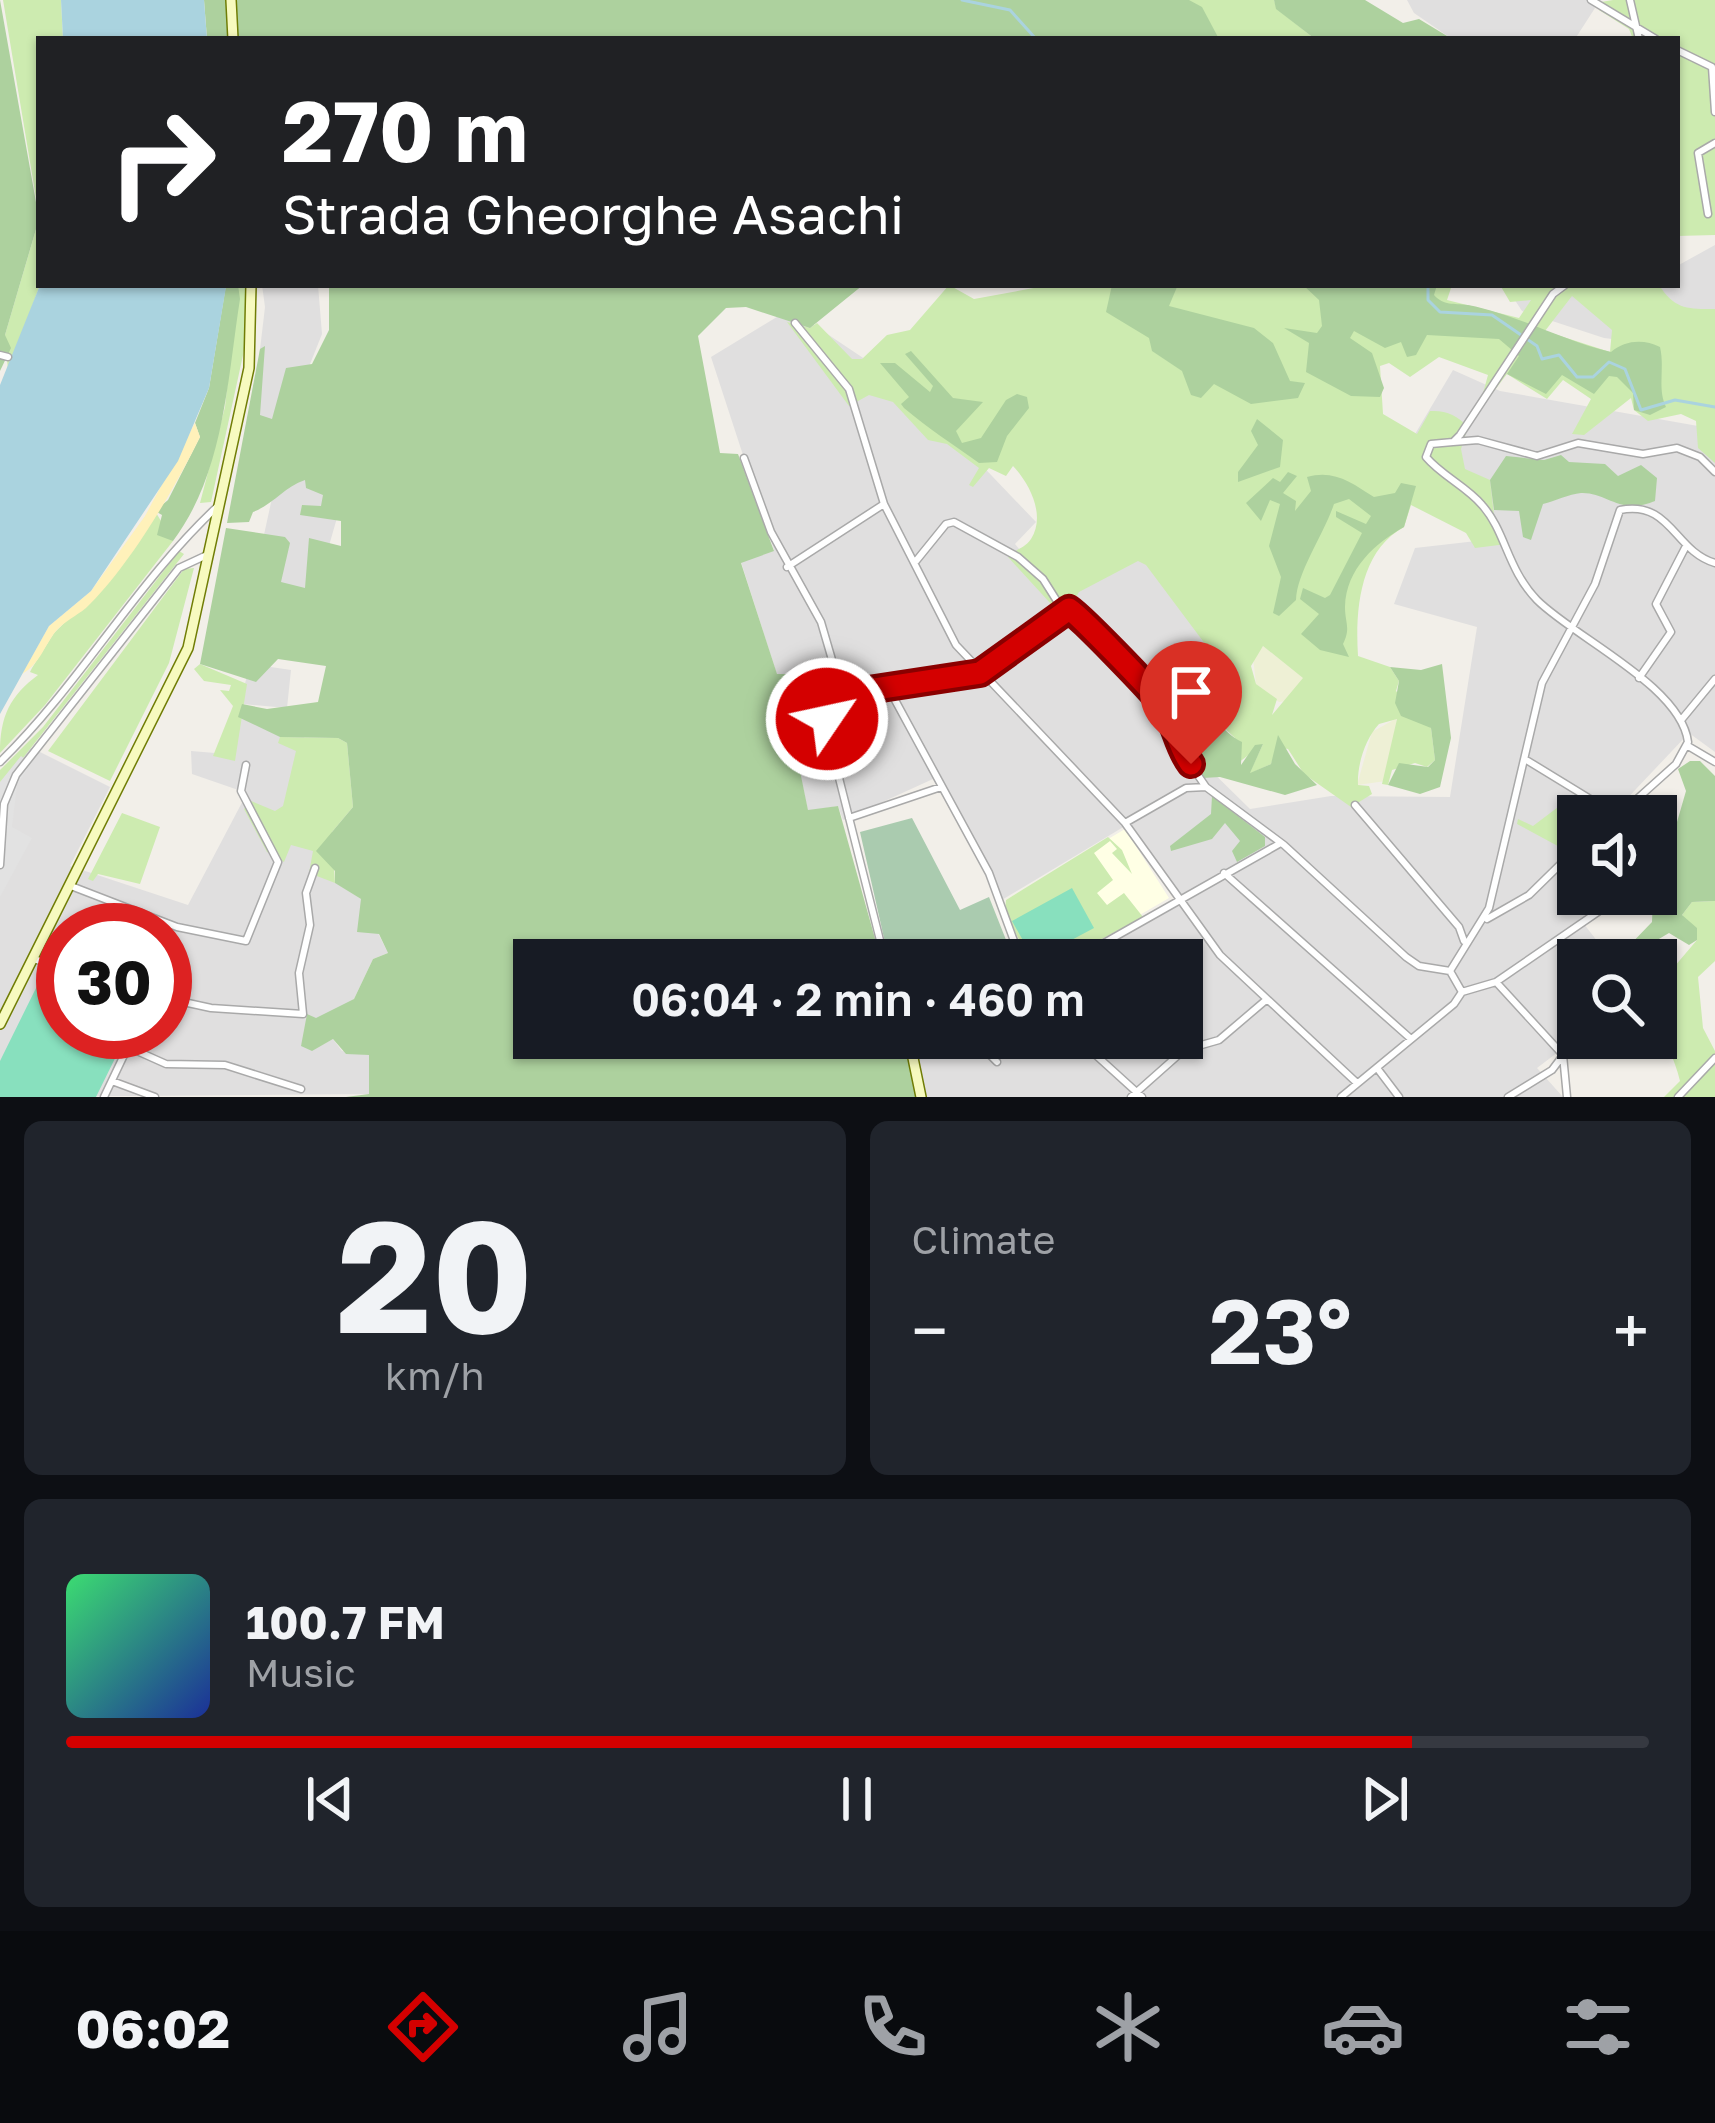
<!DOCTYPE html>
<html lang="en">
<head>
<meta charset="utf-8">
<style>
  :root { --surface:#171b24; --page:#20242c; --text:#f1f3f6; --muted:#9ea1a6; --line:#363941; --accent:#d40000 }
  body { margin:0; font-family:"Golos Text",sans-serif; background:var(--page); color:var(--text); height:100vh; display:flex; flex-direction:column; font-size:45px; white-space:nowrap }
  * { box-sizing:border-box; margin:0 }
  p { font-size:39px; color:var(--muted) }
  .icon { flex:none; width:66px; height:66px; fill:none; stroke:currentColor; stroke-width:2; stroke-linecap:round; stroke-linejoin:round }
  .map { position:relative; height:1097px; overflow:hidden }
  .drawer { display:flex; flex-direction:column; gap:24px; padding:24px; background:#0d0f14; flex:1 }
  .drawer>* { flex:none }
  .banner { position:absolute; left:36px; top:36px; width:1644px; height:252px; border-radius:0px; box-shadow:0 3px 9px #0004; background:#202124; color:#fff; overflow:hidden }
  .controls { position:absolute; left:1557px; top:795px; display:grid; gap:24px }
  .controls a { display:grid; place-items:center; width:120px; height:120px; border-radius:0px; background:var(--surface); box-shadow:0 3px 9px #0004; font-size:60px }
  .speed { position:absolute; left:36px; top:903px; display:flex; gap:24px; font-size:60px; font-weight:700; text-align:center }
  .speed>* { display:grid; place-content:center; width:156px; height:156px; border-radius:50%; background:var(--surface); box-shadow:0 3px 9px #0004; line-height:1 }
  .speed .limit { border:18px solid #d22; background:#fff; color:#111 }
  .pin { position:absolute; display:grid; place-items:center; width:102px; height:102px; color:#fff; margin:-123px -51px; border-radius:50% 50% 50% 0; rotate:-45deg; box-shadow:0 0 12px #0007 }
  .pin .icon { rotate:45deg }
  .me { position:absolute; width:132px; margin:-66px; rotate:56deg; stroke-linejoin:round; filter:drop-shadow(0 0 9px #0008) }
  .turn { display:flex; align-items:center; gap:42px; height:252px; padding:0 48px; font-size:54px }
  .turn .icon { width:156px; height:156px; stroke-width:2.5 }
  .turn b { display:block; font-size:84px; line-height:102px }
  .big { font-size:90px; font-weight:600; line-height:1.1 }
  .drawer .tile { flex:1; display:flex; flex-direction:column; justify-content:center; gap:18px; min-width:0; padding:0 42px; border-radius:18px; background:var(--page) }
  .drawer .dial { align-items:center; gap:0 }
  .dial b { font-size:156px; line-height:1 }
  .song { display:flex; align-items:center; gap:36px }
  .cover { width:144px; height:144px; border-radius:18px; background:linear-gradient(135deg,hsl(140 70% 55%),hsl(230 70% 35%)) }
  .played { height:12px; border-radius:6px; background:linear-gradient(90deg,var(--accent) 85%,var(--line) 85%) }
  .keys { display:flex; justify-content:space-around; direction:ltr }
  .heat { display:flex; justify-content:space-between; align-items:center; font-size:66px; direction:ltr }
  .drawer .tiles { flex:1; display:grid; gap:24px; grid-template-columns:1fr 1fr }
  .tile:last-child { grid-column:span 2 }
  .trip { position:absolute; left:513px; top:939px; width:690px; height:120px; border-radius:0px; background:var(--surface); box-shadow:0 3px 9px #0004; font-weight:600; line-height:120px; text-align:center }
  .dock { display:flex; height:192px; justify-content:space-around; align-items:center; background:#090b0e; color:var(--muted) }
  .dock .icon { width:84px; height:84px }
  .dock .current { color:var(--accent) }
  .dock b { font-size:54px; color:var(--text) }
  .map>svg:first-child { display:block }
  .residential { fill:#e0dfdf; fill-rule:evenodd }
  .education { fill:#ffffe5 }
  .farmland { fill:#eef0d5 }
  .grass { fill:#cdebb0; fill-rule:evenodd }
  .forest { fill:#add19e }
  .sand { fill:#fff1ba }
  .cemetery { fill:#aacbaf }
  .pitch { fill:#88e0be }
  .parking { fill:#e2e2e2 }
  .water { fill:#aad3df }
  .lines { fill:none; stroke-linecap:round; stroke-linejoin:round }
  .stream { stroke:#aad3df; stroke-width:3 }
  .street-casing { stroke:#a9a9a9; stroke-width:9 }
  .secondary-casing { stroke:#707d05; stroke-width:12 }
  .street { stroke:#fff; stroke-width:6 }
  .secondary { stroke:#f7fabf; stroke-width:9 }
  .route-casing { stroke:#8a0000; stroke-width:30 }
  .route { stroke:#d40000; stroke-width:21 }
</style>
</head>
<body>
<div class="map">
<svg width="1715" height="1097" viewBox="0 0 1715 1097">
  <rect width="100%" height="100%" fill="#f2efe9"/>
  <path class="residential" d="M1407,0H1590L1595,8L1575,39H1452L1414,13Z
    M1715,245V351L1604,338L1522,311L1505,285H1624L1627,295L1644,285H1677V266Z
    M262,285H318L322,334L286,424L252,417L265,307Z
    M790,309L908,388L1036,522L1015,544L1061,600L1138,553L1231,675L1181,716L1190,750L1250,809L1331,796L1450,797L1477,627L1394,604L1415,548L1494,539L1405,451L1453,370L1500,391L1715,429V752L1689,733L1619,807L1626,816H1578V894H1613L1580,919L1612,960H1578V1037L1537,1068L1563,1097H918L909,1062L950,1038H1182V960H1083L1185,900L1130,823L1000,901L933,779L843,820L838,806L808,811L793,741L813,734L803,675H777L741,562L774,550L711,357Z
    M279,466L347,483L314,598L255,576Z
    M250,664L291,670L287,708L243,704L239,717L304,737L316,851L336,883L361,899L388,953L373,959L354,999L301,1045L312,1050L333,1039L342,1051L369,1055V1094L0,1097V780L30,747L110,787L70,866L188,905L247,793L192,774L191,751L227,754ZM63,930H165V1032H63Z"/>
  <path class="education" d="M1125,829L1169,898L1062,960H1029L1005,911L1006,900Z"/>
  <path class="farmland" d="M1263,646L1304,678L1288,701L1279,702L1256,684L1253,657Z
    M1397,718L1386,781L1357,785L1372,732Z"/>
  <path class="grass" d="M3,0H61L63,39H39V216Z
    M1149,0H1274L1277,9L1315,39H1141Z
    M1613,0H1715V235L1677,236V39H1633L1629,29L1599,10L1601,2Z
    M39,219L40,285L8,371L5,335Z
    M238,285H246L245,346L211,502L200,503L225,407Z
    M949,285L974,299L1050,285H1452L1447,300L1519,318L1531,300L1510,302L1500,285H1659C1675,310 1688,309 1715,309V463L1698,448L1696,421L1681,414L1648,421L1634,410L1631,398L1584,435L1572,434L1591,399L1563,380L1547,399L1507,374L1491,395L1483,393L1488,375L1439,357L1410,377L1389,363L1380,366L1383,414L1417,434L1430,411C1446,410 1457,415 1468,427L1461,449L1465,469L1490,480L1494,515L1507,544L1475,548L1466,533L1411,505L1404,527C1360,551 1355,609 1358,656L1390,667L1399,681L1396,691L1431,728L1435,760L1427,767L1415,763L1392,770L1388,785L1382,784L1397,719L1379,724C1365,739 1357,765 1358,785L1369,786L1372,794L1351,807L1304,774L1288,749L1277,747L1271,764L1249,774L1263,744L1238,763L1235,738L1202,707L1232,680L1146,565L1138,561L1079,592L1072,604L1090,616L1084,624L1062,616L1008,557C1015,549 1024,549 1031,539C1046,516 1030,484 1013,466L1006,476L989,468L973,487L969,485L979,468L947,444L928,440L893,402L869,395L849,406L787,322L810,328L817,323L852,359H862L887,335L910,330ZM1572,296L1612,330L1610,352L1545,331ZM1263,646L1303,678L1272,715L1277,699L1256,684L1251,666Z
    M155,511L173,541L45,705L0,753C0,716 10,696 38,675L30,672L32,668L54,633L116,572Z
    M179,551L184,554L0,787V770L43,727Z
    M194,568L169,663L110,781L48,751L184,569Z
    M200,664L247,684L235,761L213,756L233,706L220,690L229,691L231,685L204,681L194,669Z
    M280,737L338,738L347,743L353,807L332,832L335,883L309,873L313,851L291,845L284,862L267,852L244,809L251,801L275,811L283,806L296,751L278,743Z
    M1574,795L1613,816H1578V842L1567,851L1517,824L1518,819L1533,826Z
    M122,813L160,827L140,884L98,874L93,881L88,879Z
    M1108,837L1122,850L1132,874L1112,853L1117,849L1110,841L1094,853L1113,880L1097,893L1107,905L1124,893L1143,917L1062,960H1029L1005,911L1006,900Z
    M1715,901V961L1698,977L1703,1028L1715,1051V1097H1664L1680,1081C1671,1041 1638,1005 1664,963L1674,967L1697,940L1682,915L1692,902Z"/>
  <path class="forest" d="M0,0L39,219L5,335L11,348L0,371Z
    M204,0H1189L1202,7L1219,39H207Z
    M1274,0H1365L1403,23L1419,19L1452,39H1315L1276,9Z
    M226,285H238L240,299C227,382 224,473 173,541L157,535L162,515L155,511L168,500L200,437L195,423L209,388Z
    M329,285H863L810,328L746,307L726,308L698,336L720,453L738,454L774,551L741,563L777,674H803L813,735L794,742L808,810L838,806L881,960H534V1038H902L918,1097H346L369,1094V1055L346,1054L333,1039L312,1051L301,1046L307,1014L316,1018L354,999L373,959L388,953L379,934L357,932L361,899L335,883V871L316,851L353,807L347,743L338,738L280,737L238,717L242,704L267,709L318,702L326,666L278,659L256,682L200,664L226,528L285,537L290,543L281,582L305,588L309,538L341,546V521L300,515L302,505L321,506L323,495L306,488L305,480C284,487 274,504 253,512L249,522L227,523L260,349L265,346L260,415L272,419L286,368L312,364L329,330Z
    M1112,285H1189L1177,287L1169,306L1254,328L1273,343L1290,381L1305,383L1298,398L1251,404L1214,384L1201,398L1191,395L1182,371L1152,351L1149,338L1106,312Z
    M1303,285H1437L1434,295C1444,306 1453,303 1468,305C1519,315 1560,340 1611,352C1625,340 1644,339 1660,347C1665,368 1657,388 1666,407L1650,415L1634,410L1633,393L1617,377L1609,376L1594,394L1562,375L1546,394L1507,374L1519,356L1499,339L1427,335L1416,355L1407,357L1401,342L1385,348L1354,331L1350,338L1372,353L1384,388L1380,397L1351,396L1306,372L1309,343L1284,328L1317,333L1322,326L1319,300Z
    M911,351L953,398L983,402L956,431L962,443L981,438L1006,400L1017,394L1027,397L1029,408L1007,436L997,462L979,463C951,443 930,430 904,408L901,404L909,397L880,363H895L930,392L933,386L905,354Z
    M1257,419L1283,440L1280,467L1238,482V472L1258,445L1251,431Z
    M1561,455L1569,462L1605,464L1618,476L1641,465L1657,478L1655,501C1620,516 1607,492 1581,493C1569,494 1555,501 1543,504L1531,540L1523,537L1519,511L1494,510L1490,480L1506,456L1544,460Z
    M1288,472L1297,476L1283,493L1296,501L1295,511L1311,491L1307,477C1334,469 1352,483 1374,497L1395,493L1401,483L1416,486L1404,527C1376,543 1346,568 1345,607C1345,623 1351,628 1343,644L1349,657L1320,650L1301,634L1319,614L1300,599L1303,588L1325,598L1330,595L1362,533L1336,517V511L1366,524L1371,516L1349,499L1334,504C1324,534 1297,572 1296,600L1279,616L1273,613L1281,577L1269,546L1280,504L1270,500L1261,521L1246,503L1273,478L1280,482Z
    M1442,664L1451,738L1440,787L1420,794L1388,785L1399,763L1428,767L1435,760L1431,728L1401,716L1395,703L1399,681L1390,667L1421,670Z
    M1188,703C1211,706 1221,733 1242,742L1241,765L1255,745L1263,744L1250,773L1271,764L1278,735L1295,764L1317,785L1285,795L1220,777L1203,778C1189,756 1177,739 1175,712Z
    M1690,761H1700L1715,776V901L1692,902L1682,915L1697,928V940L1689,945L1669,933L1625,959V950L1652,922L1656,818L1663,825L1677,822L1686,791L1678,769Z
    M1212,796L1265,837V846L1237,862L1232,851L1240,841L1225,823L1212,839L1171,851L1170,846L1211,814Z"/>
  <path class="sand" d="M195,423L200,437C174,490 129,567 86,608C76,616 65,621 56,631C44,646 40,664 22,674L49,626L91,591L145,516Z"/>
  <path class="cemetery" d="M912,818L960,910L989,897L1014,960H889L860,832Z"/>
  <path class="pitch" d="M1072,888L1094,928L1034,960L1012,921Z
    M39,982L63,994V1032H128L96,1097H0V1061Z"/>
  <path class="parking" d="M21,756L31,764L17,785L12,827L32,838L0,897V782Z"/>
  <path class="water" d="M61,0H204L207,39H63Z
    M40,285L226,287L209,388L178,461L91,591L49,626L0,714V385Z"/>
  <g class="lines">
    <path class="stream" d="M962,0L1010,10L1036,39
      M1352,285H1362
      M1428,285V300L1440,312L1492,315L1537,346L1542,359L1559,355L1577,377H1593L1609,362L1625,369L1641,410L1675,400L1715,407"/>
    <defs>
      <path id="street" d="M1591,0L1656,39
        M1630,0L1639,39
        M1677,50L1712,67L1715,112
        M1708,214L1698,153L1715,143
        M795,323L849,389L884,504L956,645L1125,823L1220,955L1357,1083
        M0,355L8,357
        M1453,442L1478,440L1537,456L1578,443L1643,454L1677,448L1700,457L1715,472
        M744,458L771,532L821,622L842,694
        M916,561L946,524L954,522L1018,557L1043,579L1062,609L1086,618L1105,649L1163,705L1182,752L1206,787L1284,845L1406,957L1419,966L1450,971
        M787,567L884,504
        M1639,678L1671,632L1656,604L1685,548
        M889,689L989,873L1021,960
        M1682,719L1715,679
        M1688,746L1715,762
        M1528,761L1618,816L1676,764L1688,742C1681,686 1575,638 1537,600C1507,569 1506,532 1482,505C1466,486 1442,476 1426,457L1431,444L1453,442L1460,435L1553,294L1565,285
        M0,762C81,683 136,582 219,505
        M1355,805L1459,927L1464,941
        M849,818L941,787
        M1125,823L1186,788L1206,787
        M0,865L4,804L16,775L179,568L207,555
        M1224,873L1411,1039
        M71,886L177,927L246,941L278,862L241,791L246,765
        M1487,919L1529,895L1578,847
        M33,959L63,967
        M885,960L839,778L828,704L842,694L980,673L1062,609
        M1074,960L1279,844
        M1450,971L1489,908L1542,683L1595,584L1620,510C1671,500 1674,551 1715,563
        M1450,971L1462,992
        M1497,983L1563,1055L1567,1097
        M1462,992L1496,982L1624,894
        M165,998L211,1008L303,1014L299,973L310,925L306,893L315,868
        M907,1038L913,1058L944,1038
        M973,1038L997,1062
        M1077,1038L1142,1097
        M128,1047L166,1064L225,1065L301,1089
        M1377,1068L1399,1097
        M112,1081L155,1097
        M104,1097L135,1032
        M1131,1097L1184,1050L1219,1040L1266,1000
        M1341,1097L1454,1004L1462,992
        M1508,1097L1552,1070L1561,1058
        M1678,1097L1715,1058"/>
      <path id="secondary" d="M231,0L233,39
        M0,1024L188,648L249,368L251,285
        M913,1058L921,1097"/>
    </defs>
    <use href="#street" class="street-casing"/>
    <use href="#secondary" class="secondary-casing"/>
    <use href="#street" class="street"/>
    <use href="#secondary" class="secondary"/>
  </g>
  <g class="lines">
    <defs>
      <path id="route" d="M827,719L828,704L842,694L980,673L1069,609C1076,612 1153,691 1162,704C1176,722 1177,746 1191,764"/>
    </defs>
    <use href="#route" class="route-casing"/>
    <use href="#route" class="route"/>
  </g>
</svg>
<div class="controls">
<a><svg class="icon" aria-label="sound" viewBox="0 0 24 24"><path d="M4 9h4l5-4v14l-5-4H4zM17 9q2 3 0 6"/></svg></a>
<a><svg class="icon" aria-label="search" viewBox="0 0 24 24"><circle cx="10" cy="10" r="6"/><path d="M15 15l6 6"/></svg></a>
</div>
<div class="speed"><div class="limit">30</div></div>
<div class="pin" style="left:1191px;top:764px;background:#d93025"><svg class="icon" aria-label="arrive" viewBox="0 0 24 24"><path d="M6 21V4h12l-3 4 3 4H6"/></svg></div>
<svg class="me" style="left:827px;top:719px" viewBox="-20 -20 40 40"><circle r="17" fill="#d40000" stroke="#fff" stroke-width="3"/><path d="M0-11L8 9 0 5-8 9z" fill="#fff"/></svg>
<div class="trip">06:04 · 2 min · 460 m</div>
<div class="banner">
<div class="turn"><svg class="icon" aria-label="right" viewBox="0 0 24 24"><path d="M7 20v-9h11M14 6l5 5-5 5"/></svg><div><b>270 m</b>Strada Gheorghe Asachi</div></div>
</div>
</div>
<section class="drawer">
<div class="tiles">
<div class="tile dial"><b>20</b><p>km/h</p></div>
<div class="tile"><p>Climate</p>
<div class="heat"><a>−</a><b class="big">23°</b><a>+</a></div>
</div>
<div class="tile">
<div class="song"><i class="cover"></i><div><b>100.7 FM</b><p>Music</p></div></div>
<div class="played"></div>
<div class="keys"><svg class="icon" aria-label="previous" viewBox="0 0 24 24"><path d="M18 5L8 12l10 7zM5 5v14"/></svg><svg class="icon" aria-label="pause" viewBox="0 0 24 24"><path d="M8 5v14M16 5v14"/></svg><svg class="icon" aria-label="next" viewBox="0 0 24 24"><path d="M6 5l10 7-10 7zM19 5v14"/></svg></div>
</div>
</div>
</section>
<nav class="dock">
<b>06:02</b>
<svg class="icon current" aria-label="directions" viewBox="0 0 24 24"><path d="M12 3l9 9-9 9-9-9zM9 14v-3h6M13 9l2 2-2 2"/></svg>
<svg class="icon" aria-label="music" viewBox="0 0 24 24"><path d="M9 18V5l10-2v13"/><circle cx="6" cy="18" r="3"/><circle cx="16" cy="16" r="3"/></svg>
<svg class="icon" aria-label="phone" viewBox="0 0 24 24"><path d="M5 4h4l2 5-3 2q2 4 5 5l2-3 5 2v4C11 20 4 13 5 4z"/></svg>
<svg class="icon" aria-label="climate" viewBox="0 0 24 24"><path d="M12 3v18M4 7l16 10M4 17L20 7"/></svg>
<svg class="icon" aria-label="car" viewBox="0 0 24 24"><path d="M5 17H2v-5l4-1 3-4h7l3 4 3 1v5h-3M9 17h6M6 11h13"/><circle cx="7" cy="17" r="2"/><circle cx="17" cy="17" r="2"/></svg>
<svg class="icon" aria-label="filters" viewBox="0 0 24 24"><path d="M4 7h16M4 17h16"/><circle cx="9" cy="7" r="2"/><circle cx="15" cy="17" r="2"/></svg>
</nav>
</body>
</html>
